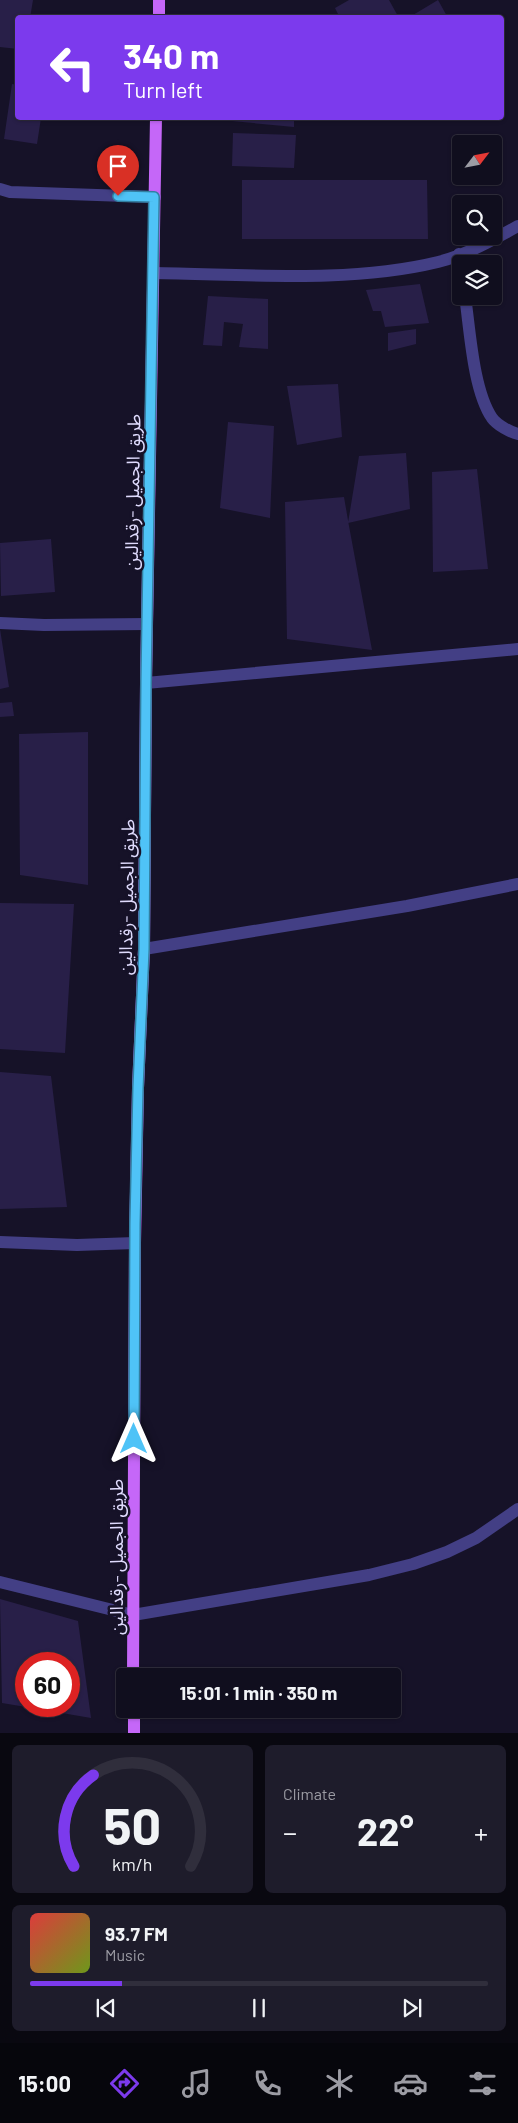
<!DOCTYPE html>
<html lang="en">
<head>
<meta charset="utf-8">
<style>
  :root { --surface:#100e1e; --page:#1e1c2b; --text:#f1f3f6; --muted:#9c9ca4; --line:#302e3c; --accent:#7c3aed }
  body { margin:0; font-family:Barlow,"Noto Sans Arabic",sans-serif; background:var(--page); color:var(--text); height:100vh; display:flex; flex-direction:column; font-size:19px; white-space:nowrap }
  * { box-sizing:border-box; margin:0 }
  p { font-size:16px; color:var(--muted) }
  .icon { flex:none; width:28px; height:28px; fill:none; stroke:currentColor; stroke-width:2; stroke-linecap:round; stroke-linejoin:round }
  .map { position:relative; height:1733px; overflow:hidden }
  .details { display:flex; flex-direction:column; gap:12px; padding:12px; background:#090810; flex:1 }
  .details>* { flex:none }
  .hud { position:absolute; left:15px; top:15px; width:489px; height:105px; border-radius:5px; box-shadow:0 1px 4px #0004,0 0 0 1px var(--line); background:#7c3aed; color:#fff; overflow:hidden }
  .needle { width:32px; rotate:58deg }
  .tools { position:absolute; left:452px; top:135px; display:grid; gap:10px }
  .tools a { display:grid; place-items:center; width:50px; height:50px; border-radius:5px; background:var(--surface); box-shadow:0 1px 4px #0004,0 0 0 1px var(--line); font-size:25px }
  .speed { position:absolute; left:15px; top:1652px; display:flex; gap:10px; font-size:25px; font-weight:700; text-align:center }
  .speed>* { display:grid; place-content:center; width:65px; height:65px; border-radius:50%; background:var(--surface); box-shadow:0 1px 4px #0004,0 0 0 1px var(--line); line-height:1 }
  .speed .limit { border:8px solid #d22; background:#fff; color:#111 }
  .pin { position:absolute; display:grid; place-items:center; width:42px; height:42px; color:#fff; margin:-51px -21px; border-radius:50% 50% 50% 0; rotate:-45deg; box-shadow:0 0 5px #0007 }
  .pin .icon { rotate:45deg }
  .me { position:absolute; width:55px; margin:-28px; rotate:0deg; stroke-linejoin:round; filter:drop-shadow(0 0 4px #0008) }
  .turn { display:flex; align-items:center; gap:18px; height:105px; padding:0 25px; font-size:22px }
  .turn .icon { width:65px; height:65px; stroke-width:2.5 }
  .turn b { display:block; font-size:35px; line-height:42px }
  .big { font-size:38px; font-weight:700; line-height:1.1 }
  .details .tile { flex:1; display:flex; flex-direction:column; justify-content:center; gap:8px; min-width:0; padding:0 18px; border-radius:8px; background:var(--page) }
  .details .dial { align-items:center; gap:0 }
  .dial svg { height:130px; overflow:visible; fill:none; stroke:var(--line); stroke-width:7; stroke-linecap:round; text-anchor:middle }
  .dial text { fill:var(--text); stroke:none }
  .song { display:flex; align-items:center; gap:15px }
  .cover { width:60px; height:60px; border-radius:8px; background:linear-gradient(135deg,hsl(0 70% 55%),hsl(80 70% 35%)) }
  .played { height:5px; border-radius:2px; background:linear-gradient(90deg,var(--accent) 20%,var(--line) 20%) }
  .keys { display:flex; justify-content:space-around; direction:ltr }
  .heat { display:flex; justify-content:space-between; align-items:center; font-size:28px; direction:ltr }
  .details .tiles { flex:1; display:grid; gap:12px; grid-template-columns:1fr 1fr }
  .tile:last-child { grid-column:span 2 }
  .trip { position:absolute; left:116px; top:1668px; width:285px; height:50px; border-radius:5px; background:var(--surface); box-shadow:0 1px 4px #0004,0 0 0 1px var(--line); font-weight:700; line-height:50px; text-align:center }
  .tab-bar { display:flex; height:80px; justify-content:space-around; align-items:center; background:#06060c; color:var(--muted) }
  .tab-bar .icon { width:35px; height:35px }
  .tab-bar .selected { color:var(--accent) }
  .tab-bar b { font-size:22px; color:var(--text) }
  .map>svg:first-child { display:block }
  .building { fill:#281f48 }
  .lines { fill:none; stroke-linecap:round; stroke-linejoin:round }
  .minor { stroke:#433f85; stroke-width:12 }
  .major { stroke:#c567f8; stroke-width:12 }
  .route-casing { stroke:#337fa1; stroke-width:12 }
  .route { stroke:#4fc3f7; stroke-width:9 }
  .labels { text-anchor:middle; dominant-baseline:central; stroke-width:5; stroke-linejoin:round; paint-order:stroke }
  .street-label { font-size:18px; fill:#dfdbfd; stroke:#161228 }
</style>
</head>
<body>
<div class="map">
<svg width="518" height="1733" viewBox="0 0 518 1733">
  <rect width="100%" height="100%" fill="#161228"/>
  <path class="building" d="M0,0H33L30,18H18V49L0,47Z
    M349,0H389L399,18H340L335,8Z
    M438,0L448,18H408Z
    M12,84L18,85V118H41L37,144L4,139Z
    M231,118H294V127L232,121Z
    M233,133L296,135L294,168L232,166Z
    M242,180H427L428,239H242Z
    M420,284L429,323L385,327L381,311H373L366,290Z
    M208,296L268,299V349L239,347L243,324L224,322L222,346L203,345Z
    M416,329V344L388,351V333Z
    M338,384L342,437L297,445L287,386Z
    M228,422L274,426L270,518L220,508Z
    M406,453L410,509L348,523L359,456Z
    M477,469L488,569L433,572L432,472Z
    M344,497L349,526L372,650L287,639L285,502Z
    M51,539L55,592L1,596L0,543Z
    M0,629L9,687L0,689Z
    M12,702L14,716L0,717V703Z
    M88,732V885L20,875L19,734Z
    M0,903L74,904L65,1053L0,1049Z
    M0,1072L51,1076L67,1207L0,1209Z
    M0,1599L78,1621L91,1718L27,1707L69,1706V1664H26V1707L2,1703Z"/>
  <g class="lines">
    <path class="minor" d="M0,189L10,192L155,197
      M459,254L461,270
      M153,273C246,274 347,284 438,262C466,255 493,240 518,226
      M465,296C470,330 473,390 492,418C497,425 510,432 518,434
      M0,623L44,625L147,624
      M146,683L518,649
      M144,949L407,906L518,884
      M0,1242L77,1245L135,1243
      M0,1582L133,1615L369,1575L413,1564L447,1552L476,1538L518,1509"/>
    <path class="major" d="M159,18V0
      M133,1676L135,1243L138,1088L144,949L146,683L156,118
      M134,1709V1733"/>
  </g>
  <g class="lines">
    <defs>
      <path id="route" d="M118,196L154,197L146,683L144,949L138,1088L135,1224L134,1439"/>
    </defs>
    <use href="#route" class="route-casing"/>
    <use href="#route" class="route"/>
  </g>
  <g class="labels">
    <g class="street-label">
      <text transform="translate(132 492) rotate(-89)">طريق الجميل -رقدالين</text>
      <text transform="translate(126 897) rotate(-89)">طريق الجميل -رقدالين</text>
      <text transform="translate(116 1557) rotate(-90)">طريق الجميل -رقدالين</text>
    </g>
  </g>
</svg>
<div class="tools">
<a><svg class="needle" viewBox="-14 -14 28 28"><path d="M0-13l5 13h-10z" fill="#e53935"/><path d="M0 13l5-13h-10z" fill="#9c9ca4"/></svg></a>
<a><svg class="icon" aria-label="search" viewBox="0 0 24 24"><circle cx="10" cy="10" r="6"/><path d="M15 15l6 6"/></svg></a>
<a><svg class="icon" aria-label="layers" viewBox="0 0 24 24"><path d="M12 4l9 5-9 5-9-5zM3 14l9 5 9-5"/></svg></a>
</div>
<div class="speed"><div class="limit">60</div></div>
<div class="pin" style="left:118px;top:196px;background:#d93025"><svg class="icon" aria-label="arrive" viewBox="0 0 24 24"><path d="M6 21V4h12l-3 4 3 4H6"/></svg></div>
<svg class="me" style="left:134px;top:1439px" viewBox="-20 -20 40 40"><path d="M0-17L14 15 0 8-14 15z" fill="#4fc3f7" stroke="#fff" stroke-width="4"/></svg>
<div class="trip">15:01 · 1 min · 350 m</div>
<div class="hud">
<div class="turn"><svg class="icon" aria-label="left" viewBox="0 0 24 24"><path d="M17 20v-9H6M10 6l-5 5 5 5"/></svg><div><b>340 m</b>Turn left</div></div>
</div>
</div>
<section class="details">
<div class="tiles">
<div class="tile dial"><svg viewBox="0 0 100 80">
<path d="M14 69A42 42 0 1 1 86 69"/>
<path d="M14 69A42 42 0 0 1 26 13" stroke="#7c3aed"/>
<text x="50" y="56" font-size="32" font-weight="700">50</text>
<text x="50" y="72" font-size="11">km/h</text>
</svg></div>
<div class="tile"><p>Climate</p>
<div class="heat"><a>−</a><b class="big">22°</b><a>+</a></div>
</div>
<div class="tile">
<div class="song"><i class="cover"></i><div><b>93.7 FM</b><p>Music</p></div></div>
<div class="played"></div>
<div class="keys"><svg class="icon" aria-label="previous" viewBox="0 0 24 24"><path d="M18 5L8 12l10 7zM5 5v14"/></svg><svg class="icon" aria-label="pause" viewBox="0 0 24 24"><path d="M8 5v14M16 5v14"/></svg><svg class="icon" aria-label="next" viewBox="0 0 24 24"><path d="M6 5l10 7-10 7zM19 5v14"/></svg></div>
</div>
</div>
</section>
<nav class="tab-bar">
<b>15:00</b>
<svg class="icon selected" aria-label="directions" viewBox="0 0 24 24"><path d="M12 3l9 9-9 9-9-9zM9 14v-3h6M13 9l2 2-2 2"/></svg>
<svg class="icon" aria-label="music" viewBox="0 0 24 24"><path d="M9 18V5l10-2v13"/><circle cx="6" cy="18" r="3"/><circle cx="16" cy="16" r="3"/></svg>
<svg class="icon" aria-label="phone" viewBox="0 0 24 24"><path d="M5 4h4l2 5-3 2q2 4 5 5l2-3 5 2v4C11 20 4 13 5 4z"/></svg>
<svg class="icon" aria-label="climate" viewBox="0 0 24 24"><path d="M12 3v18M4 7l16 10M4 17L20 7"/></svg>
<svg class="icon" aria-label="car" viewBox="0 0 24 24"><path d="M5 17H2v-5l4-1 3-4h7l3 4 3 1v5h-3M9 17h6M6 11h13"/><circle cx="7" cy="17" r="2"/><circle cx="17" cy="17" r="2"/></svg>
<svg class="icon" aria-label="filters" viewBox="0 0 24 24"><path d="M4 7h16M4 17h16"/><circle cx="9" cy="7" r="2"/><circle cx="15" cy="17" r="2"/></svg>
</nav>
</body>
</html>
